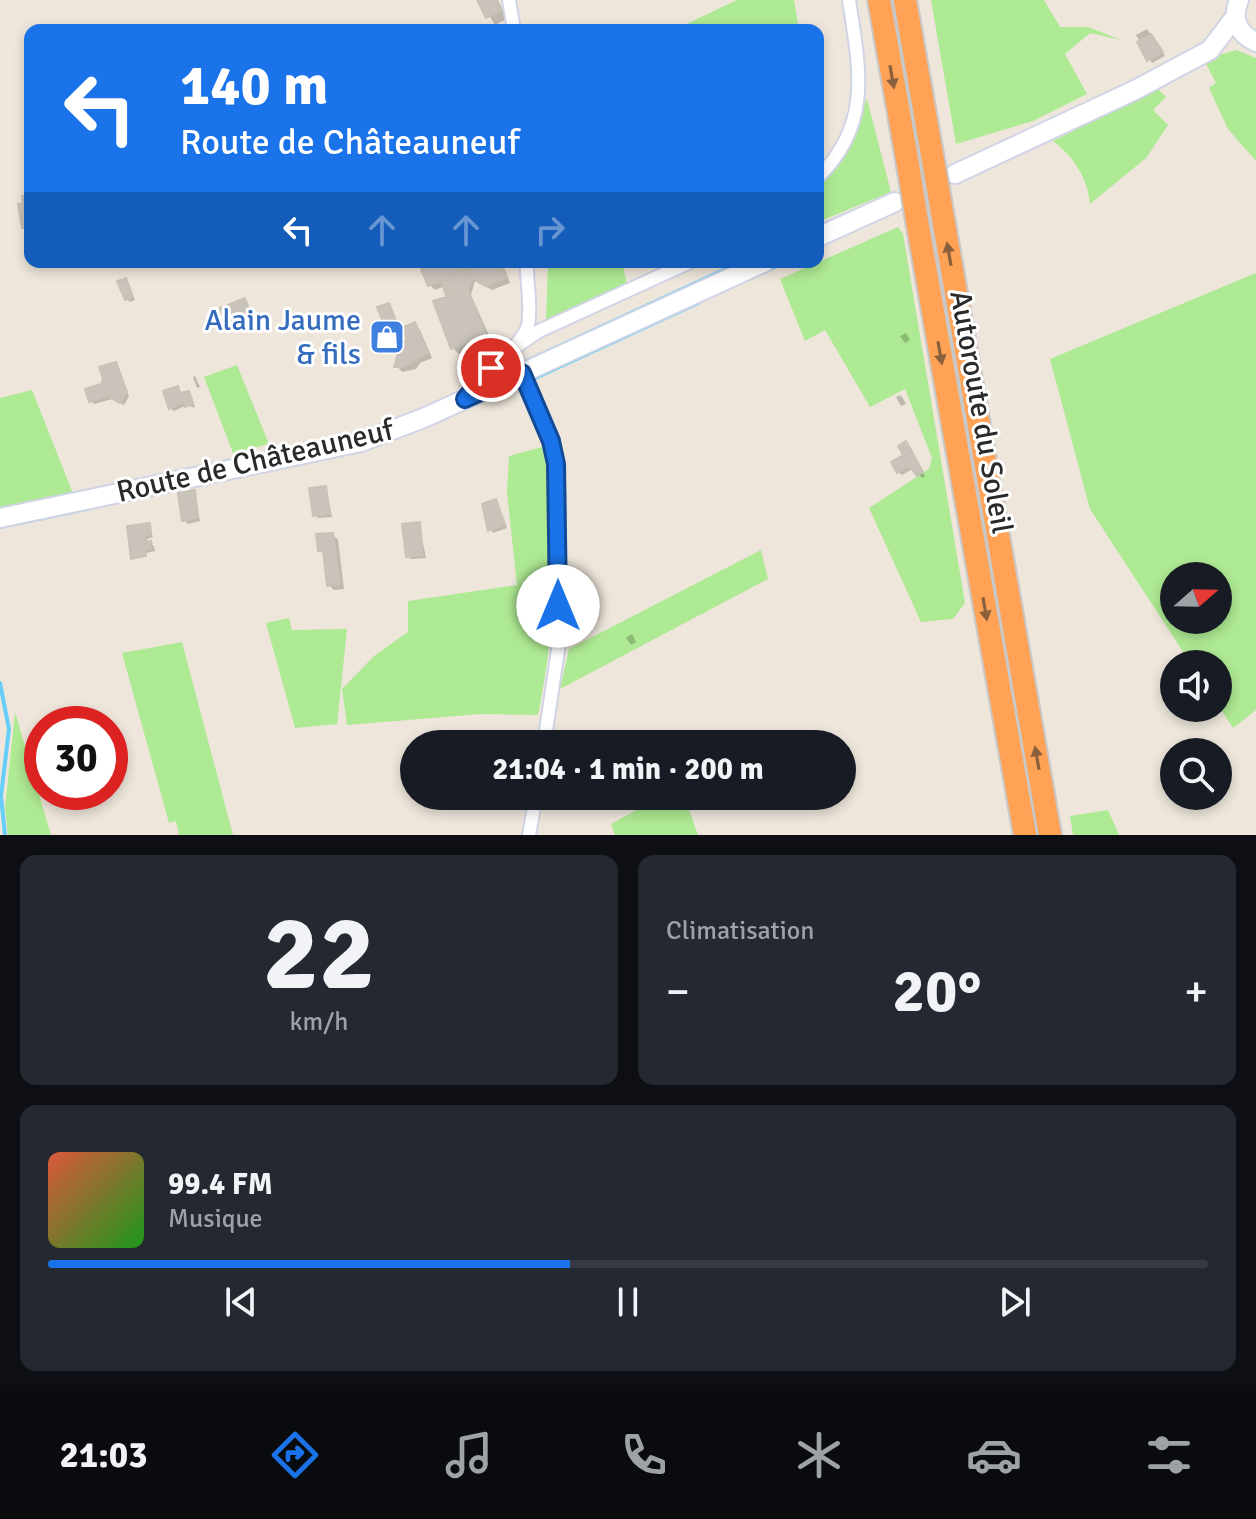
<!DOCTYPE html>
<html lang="fr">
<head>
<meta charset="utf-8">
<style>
  :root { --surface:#171b24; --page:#242831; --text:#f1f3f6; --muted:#9ea1a6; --line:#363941; --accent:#1a73e8 }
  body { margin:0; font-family:Signika,sans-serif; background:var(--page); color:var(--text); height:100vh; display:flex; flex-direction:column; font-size:30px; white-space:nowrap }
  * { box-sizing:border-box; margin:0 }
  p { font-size:26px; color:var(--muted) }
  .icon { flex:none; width:44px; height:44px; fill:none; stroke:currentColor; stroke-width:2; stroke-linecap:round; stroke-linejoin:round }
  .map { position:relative; height:835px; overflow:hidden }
  .drawer { display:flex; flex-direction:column; gap:20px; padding:20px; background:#0d0f14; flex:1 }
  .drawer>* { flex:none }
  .top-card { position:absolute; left:24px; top:24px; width:800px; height:244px; border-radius:16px; box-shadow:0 4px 12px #0003; background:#1a73e8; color:#fff; overflow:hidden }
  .needle { width:52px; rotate:70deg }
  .fabs { position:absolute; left:1160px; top:562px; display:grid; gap:16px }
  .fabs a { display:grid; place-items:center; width:72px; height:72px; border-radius:50%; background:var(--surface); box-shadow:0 4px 12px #0003; font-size:40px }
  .speed { position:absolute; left:24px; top:706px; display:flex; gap:16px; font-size:40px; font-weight:700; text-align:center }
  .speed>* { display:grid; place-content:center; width:104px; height:104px; border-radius:50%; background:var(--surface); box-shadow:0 4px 12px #0003; line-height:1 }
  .speed .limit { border:12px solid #d22; background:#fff; color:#111 }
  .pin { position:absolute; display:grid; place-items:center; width:68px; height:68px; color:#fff; margin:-34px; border:4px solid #fff; border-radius:50%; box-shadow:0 2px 8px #0007 }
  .me { position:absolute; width:88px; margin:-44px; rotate:0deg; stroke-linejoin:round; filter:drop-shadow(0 0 6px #0008) }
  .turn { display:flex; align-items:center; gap:28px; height:168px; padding:0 24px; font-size:36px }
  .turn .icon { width:104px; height:104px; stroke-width:2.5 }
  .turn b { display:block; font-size:56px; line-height:68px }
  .lanes { display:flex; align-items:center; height:76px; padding:0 24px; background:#0003; justify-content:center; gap:40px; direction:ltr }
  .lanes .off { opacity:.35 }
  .big { font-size:60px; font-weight:800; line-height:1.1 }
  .drawer .tile { flex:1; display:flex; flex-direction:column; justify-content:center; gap:12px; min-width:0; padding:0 28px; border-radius:16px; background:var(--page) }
  .drawer .dial { align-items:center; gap:0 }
  .dial b { font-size:104px; line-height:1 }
  .song { display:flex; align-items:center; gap:24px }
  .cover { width:96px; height:96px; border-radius:12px; background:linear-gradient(135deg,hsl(10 70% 55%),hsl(120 70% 35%)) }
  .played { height:8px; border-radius:4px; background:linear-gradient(90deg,var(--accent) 45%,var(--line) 45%) }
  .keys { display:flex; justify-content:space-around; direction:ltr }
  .heat { display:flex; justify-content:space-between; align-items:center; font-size:44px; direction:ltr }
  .drawer .tiles { flex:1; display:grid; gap:20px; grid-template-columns:1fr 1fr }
  .tile:last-child { grid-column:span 2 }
  .trip { position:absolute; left:400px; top:730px; width:456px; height:80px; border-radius:40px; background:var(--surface); box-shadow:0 4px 12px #0003; font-weight:800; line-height:80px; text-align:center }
  .tabs { display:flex; height:128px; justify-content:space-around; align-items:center; background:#090b0e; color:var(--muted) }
  .tabs .icon { width:56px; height:56px }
  .tabs .on { color:var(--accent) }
  .tabs b { font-size:36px; color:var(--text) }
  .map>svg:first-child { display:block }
  .green { fill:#aee993; fill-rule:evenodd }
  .shadow { fill:#0003; fill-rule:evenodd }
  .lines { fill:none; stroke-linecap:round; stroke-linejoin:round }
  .stream { stroke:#65cef9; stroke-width:4 }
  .building { fill:#c9c3bb; stroke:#c9c2b5; stroke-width:2 }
  .minor-casing { stroke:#d0d4e5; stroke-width:16 }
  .secondary-casing { stroke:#d0d4e5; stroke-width:22 }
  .motorway-casing { stroke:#c8c8c8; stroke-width:26 }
  .minor { stroke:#fff; stroke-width:12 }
  .secondary { stroke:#fff; stroke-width:18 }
  .motorway { stroke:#ffa255; stroke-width:22 }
  .motorway-bridge-casing { stroke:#c8c8c8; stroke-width:26; stroke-linecap:butt }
  .motorway-bridge { stroke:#ffa255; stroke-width:22 }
  .oneway { fill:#8a603d }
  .route-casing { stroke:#114b97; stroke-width:20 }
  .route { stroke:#1a73e8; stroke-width:14 }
  .labels { text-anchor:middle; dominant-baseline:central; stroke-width:6; stroke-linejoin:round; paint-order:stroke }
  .shop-label { font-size:30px; fill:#366cbe; stroke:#fff; text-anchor:end }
  .street-label { font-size:30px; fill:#2a2a2a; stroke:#fff }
</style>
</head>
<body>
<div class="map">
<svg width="1256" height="835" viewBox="0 0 1256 835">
  <rect width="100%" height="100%" fill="#eee6db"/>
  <path class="green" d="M737,0H794L799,30H674Z
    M931,0H1044L1060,27H1088L1121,40L1090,33L1065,54L1087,94L1033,121L956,144Z
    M1236,50L1256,58V161L1228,129L1209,88L1216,83L1206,64L1212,57Z
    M1158,89L1166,97L1153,110L1168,125L1146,158L1090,204C1088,178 1073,156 1053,141Z
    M867,99L891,192L818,222V184L837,166Z
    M898,227L903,234L965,603L953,619L921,622L869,508L929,469L932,458L905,389L870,407L825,330L805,341L780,279Z
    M548,262H622L628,288L546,321Z
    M1256,273V710L1233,728L1218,705V664H1191L1090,509L1050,359ZM1174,576H1218V620H1174Z
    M237,365L269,444L233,453L204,377Z
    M32,390L74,496L0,509V398Z
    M542,447C562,530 555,632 538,715L481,714L347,725L342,689L374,656L408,632V601L517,585L507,493L509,456Z
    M761,550L768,579L560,689L569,649Z
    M289,618L292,630L347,629L337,724L295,728L266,623Z
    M182,642L233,835H179L176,821L169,823L122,653Z
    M15,712L51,835H8L5,808Z
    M662,796H684L698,835H615L611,824Z
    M1108,810L1119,835H1073L1070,816Z"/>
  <path class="shadow" d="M480,0H498L507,19L495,25Z
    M1147,29L1165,56L1152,63L1136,35Z
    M26,198L30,201V238H27L21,206L26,205Z
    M421,262H502L510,283L492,290L475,281L471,295L491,340L459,354L453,348L451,298L445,286L435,290L430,285Z
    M125,280L135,300L130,302L126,299Z
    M245,301L253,317L245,321L247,328L237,331L230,317L225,314Z
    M388,305L401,330L415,324L420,330L432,358L420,363L416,369L402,372L397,366V347L386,352L381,346ZM405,330L409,341L402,344L395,335Z
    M906,333L910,340L905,343L900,336Z
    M116,365L129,396L124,405L112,399L94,404L91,401Z
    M195,376L200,387L197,388L193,377Z
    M178,388L182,395L188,393L192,396L195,408L187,405L174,411L171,408Z
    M901,395L906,404L901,406L896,397Z
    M909,447L925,476L922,478L914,468L902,475L898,472Z
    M326,488L332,517L318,518L315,515Z
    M194,493L200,521L188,524L184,520Z
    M495,501L507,528L493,533L484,514Z
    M419,524L426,558L411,559L408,556Z
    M149,525L153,537L147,539L148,544L154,546L155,551L133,556Z
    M333,535L338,540L344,589L334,590L329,585L325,555L320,550Z
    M632,634L636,642L631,645L626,638Z"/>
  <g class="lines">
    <path class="stream" d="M818,227L845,215
      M767,271L776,266
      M514,367L741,262
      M533,379L698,303
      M0,527L91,508
      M0,683L9,729L1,796L5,835"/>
  </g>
  <path class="building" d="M477,0H496L501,11L486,18Z
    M1151,34L1163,52L1147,61L1137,42Z
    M22,196H27L30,204V227L22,228L18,204L23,203Z
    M438,262H458L461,272L428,286L421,269Z
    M458,262H493L461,272Z
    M493,262H500L506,278L485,286L461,272Z
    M461,272L472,278L468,290L446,296L441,280Z
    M126,278L133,297L125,300L117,281Z
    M468,290L486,335L451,349L433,301Z
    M245,298L251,314L243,317L245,324L232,329L227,314L223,316L220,308Z
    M389,303L398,326L391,329L401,342L407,340L402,328L415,322L428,353L403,367H394L398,353L393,342L379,347L374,335L382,319L377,307Z
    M116,362L127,392L120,403L107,396L89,402L85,389L101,384L103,379L99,367Z
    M178,386L180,393L189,391L193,404L185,407L183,402L169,409L163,391Z
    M906,441L923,472L917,476L909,466L897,473L891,462L903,455L898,446Z
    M326,486L330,514L313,516L309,488Z
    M195,490L198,518L182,521L178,493Z
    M496,499L505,525L488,531L482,504Z
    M420,522L423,555L406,557L402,524Z
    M150,523L151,534L144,536L146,542L151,541L152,549H145L146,556L131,559L127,526Z
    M333,533L340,584L327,586L323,551H318L316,534Z"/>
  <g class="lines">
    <defs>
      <path id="minor" d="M509,0L514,30
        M818,177C873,124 859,67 849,0
        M514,348L539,331L690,262
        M522,373L551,441L559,497L558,650L544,744
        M468,395C482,378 524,343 528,325C532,306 526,282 527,262
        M529,835L536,796"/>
      <path id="secondary" d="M1239,0C1231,18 1238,34 1256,42
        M955,174L1135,90L1210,50L1235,17
        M818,237L895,202
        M0,518L361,442L426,417L765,262"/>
      <path id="motorway" d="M879,0L908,165
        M905,0L933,160
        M942,212L1050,835
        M917,221L1025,835"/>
    </defs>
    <use href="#minor" class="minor-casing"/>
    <use href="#secondary" class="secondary-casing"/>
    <use href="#motorway" class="motorway-casing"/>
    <use href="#minor" class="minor"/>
    <use href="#secondary" class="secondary"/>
    <use href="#motorway" class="motorway"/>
    <defs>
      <path id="motorway-bridge" d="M933,160L942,212
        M908,165L917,221"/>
    </defs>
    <use href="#motorway-bridge" class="motorway-bridge-casing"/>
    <use href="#motorway-bridge" class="motorway-bridge"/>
  </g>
  <defs><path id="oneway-solid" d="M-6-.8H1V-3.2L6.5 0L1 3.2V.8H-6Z" transform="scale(2)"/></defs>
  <g class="oneway">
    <use href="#oneway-solid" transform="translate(892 77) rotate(80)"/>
    <use href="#oneway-solid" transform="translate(949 254) rotate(-100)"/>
    <use href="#oneway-solid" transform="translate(940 353) rotate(80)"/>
    <use href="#oneway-solid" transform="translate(985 609) rotate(80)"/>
    <use href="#oneway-solid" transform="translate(1037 758) rotate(-100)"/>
  </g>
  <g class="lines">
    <defs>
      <path id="route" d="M491,368L465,399L522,373L551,441L556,464L558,606"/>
    </defs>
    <use href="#route" class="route-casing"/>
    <use href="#route" class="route"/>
  </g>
  <defs>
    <symbol id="shop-square" viewBox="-11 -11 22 22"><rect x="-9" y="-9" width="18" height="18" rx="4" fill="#3f7fe0" stroke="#fff"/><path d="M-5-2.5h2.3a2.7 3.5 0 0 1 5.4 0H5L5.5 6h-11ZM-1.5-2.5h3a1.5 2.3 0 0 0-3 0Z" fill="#fff"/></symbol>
  </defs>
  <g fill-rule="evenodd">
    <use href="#shop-square" x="367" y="317" width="40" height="40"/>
  </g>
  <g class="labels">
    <g class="shop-label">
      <text x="361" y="320">Alain Jaume<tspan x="361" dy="34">&amp; fils</tspan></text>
    </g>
    <g class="street-label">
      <text transform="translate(981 412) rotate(80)">Autoroute du Soleil</text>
      <text transform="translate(255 461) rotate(-13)">Route de Châteauneuf</text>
    </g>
  </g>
</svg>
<div class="fabs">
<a><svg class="needle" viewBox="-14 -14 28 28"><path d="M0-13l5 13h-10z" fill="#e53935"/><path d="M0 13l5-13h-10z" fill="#9ea1a6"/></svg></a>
<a><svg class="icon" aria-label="sound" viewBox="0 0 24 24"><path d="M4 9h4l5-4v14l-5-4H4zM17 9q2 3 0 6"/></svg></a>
<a><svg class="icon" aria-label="search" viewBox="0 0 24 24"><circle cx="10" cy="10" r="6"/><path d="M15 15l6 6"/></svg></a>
</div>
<div class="speed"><div class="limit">30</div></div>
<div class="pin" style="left:491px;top:368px;background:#d93025"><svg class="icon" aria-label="arrive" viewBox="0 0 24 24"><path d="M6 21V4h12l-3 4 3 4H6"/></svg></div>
<svg class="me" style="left:558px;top:606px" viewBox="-20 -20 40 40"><circle r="19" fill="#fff"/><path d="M0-13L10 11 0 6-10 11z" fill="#1a73e8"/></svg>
<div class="trip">21:04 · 1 min · 200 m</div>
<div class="top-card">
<div class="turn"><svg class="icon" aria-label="left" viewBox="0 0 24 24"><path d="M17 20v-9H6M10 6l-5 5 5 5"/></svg><div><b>140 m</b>Route de Châteauneuf</div></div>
<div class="lanes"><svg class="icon" aria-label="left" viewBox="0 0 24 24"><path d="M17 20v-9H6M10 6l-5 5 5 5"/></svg><svg class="icon off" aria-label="ahead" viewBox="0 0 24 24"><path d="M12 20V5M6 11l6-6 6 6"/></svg><svg class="icon off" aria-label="ahead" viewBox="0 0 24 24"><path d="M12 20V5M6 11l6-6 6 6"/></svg><svg class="icon off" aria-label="right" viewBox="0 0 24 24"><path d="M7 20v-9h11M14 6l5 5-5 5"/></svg></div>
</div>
</div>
<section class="drawer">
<div class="tiles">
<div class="tile dial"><b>22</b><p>km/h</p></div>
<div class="tile"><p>Climatisation</p>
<div class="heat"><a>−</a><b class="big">20°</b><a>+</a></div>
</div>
<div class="tile">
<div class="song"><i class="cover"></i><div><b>99.4 FM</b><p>Musique</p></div></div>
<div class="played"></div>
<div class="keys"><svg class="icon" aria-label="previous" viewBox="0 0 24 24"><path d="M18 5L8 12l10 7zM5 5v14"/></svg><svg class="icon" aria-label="pause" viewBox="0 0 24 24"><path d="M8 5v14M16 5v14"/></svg><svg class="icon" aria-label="next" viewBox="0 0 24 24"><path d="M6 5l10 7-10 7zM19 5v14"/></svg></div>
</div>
</div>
</section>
<nav class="tabs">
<b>21:03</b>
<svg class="icon on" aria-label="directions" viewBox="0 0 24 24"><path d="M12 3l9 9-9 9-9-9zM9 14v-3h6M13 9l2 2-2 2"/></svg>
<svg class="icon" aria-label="music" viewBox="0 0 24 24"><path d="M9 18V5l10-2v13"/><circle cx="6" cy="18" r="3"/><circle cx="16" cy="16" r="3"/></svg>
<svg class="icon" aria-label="phone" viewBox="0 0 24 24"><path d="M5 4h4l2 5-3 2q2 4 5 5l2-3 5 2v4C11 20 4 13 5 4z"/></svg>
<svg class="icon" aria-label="climate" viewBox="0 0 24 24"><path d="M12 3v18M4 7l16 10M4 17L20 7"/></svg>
<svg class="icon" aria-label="car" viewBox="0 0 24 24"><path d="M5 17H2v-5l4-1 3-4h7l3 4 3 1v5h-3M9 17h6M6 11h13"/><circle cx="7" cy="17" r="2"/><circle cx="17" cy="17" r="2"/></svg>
<svg class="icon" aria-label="filters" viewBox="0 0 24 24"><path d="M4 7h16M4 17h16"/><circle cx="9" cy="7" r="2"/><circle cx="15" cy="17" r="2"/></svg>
</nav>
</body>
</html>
